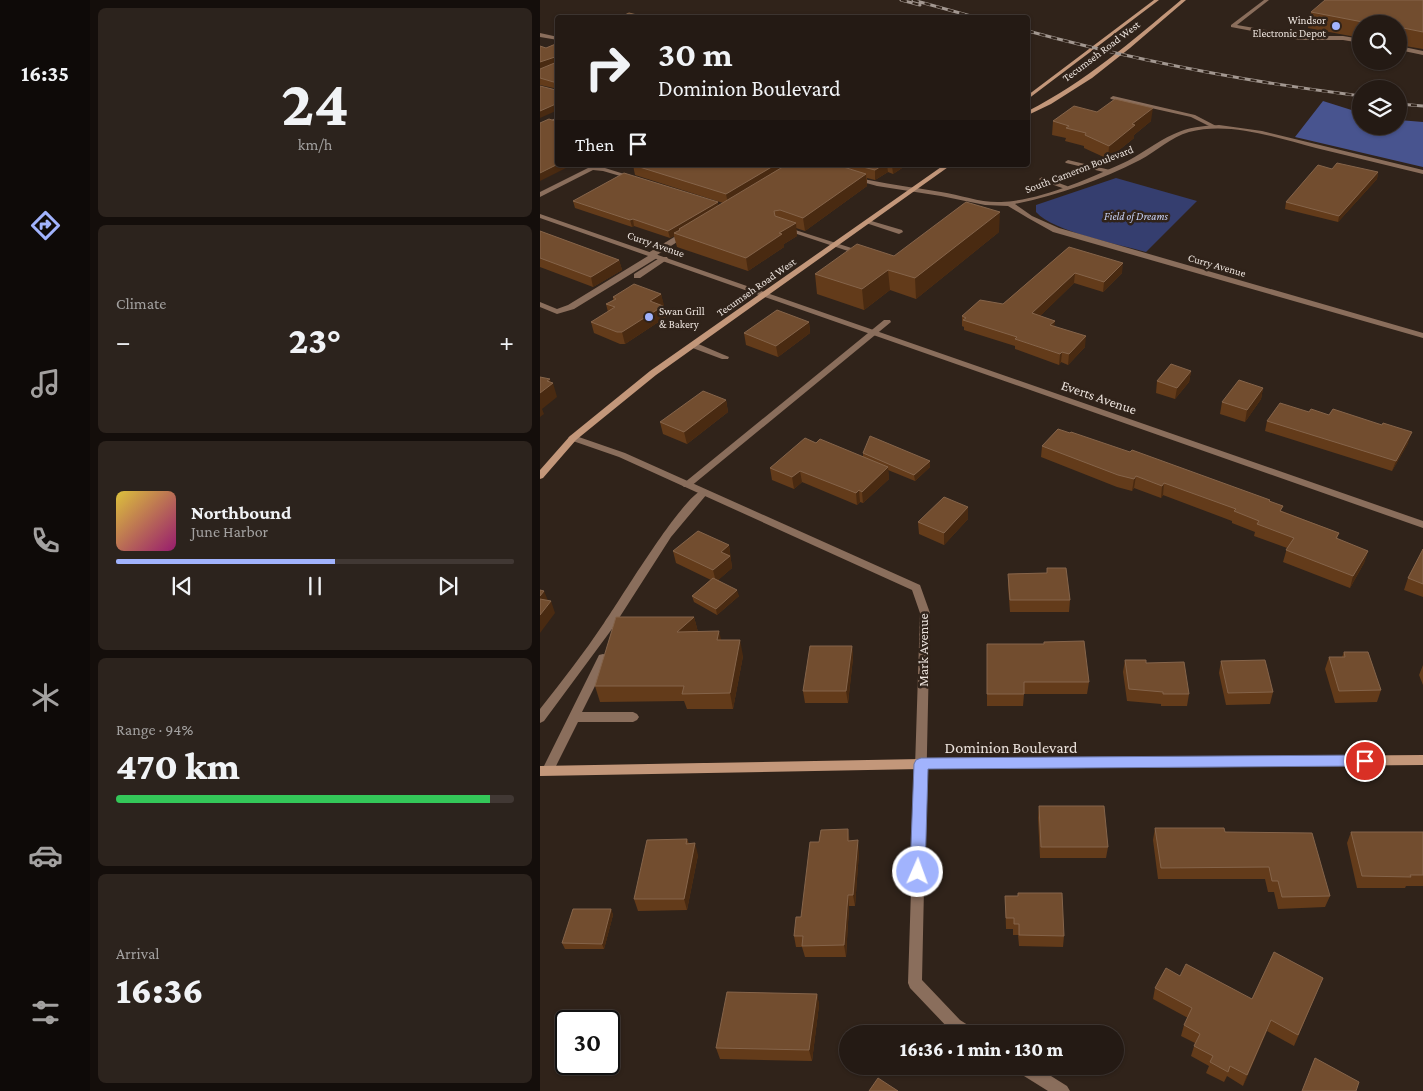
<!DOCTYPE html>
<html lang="en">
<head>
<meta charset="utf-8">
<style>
  :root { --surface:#241a14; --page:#2c231d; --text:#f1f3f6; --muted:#a3a1a0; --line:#413834; --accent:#a1b3fd }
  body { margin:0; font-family:"Crimson Pro",serif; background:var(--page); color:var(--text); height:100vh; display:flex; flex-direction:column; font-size:19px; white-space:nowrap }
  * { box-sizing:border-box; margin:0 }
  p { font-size:16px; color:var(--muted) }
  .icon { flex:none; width:28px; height:28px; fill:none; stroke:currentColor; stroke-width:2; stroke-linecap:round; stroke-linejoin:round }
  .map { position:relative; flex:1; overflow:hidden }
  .side { display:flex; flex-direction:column; gap:8px; padding:8px; background:#140e0b; width:450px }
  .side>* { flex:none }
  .top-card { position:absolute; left:15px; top:15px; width:475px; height:152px; border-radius:5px; box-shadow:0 1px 4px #0004,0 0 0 1px var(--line); background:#241a14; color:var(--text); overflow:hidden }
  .tools { position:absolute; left:812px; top:15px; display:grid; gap:10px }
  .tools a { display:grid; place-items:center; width:55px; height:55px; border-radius:50%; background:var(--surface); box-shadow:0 1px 4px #0004,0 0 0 1px var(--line); font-size:25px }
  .speed { position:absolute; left:15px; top:1010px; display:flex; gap:10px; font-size:25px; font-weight:700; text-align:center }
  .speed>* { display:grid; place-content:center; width:65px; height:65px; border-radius:50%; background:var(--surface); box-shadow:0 1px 4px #0004,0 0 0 1px var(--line); line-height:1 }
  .speed .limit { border:2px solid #111; border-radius:8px; background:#fff; color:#111 }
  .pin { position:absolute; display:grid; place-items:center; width:42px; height:42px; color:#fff; margin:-21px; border:2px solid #fff; border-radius:50%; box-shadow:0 1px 5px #0007 }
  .me { position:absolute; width:55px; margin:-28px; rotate:2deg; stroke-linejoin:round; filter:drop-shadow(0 0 4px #0008) }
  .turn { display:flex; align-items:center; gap:18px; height:105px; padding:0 20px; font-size:22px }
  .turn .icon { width:65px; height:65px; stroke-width:2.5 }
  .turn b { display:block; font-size:35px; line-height:42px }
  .then { display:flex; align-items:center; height:48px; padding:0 20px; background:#0003; gap:10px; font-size:19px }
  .big { font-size:38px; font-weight:800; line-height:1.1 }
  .side .card { flex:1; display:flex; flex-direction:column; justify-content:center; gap:8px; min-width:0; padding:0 18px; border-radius:8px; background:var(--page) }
  .side .dial { align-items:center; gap:0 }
  .dial b { font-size:65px; line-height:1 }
  .song { display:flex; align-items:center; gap:15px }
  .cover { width:60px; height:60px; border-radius:8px; background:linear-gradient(135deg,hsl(50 70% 55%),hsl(320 70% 35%)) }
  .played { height:5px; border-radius:2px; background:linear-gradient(90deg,var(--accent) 55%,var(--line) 55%) }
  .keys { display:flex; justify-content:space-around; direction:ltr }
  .heat { display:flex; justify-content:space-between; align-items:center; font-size:28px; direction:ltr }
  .charge { height:8px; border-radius:4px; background:linear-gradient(90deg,#34c759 94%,var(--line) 0) }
  .trip { position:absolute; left:299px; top:1025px; width:285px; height:50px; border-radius:25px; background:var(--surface); box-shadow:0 1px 4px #0004,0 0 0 1px var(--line); font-weight:800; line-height:50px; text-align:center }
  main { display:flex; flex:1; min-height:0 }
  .dock { display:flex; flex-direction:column; width:90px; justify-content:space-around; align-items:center; background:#0e0a08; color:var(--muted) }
  .dock .icon { width:35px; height:35px }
  .dock .active { color:var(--accent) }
  .dock b { font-size:22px; color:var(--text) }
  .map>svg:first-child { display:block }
  .green { fill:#353e6f }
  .forest { fill:#48548f }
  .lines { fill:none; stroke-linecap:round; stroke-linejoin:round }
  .lane { fill:#8a6e5c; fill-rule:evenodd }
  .street { fill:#8a6e5c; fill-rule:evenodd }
  .secondary { fill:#c3977a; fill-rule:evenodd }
  .rail-casing { stroke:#a29790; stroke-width:3 }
  .rail { stroke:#30231a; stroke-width:2; stroke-dasharray:6; stroke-linecap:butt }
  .wall { fill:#633b1a }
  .shaded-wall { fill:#492a11 }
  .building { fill:#724d2f; stroke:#85644a }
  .route { fill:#a1b3fd; stroke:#6974a4 }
  .poi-dot { fill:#a1b3fd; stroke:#30231a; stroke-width:2 }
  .labels { text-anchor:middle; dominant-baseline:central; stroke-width:5; stroke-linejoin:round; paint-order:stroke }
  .far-poi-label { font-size:11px; fill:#ece3dd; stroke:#30231a; text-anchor:end }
  .far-street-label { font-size:11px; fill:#ece3dd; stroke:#30231a }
  .far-park-label { font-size:11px; font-style:italic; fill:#c8d2f6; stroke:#30231a }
  .street-label { font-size:14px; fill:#ece3dd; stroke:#30231a }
  .near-street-label { font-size:16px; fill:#ece3dd; stroke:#30231a }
</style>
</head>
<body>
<main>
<nav class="dock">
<b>16:35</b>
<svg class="icon active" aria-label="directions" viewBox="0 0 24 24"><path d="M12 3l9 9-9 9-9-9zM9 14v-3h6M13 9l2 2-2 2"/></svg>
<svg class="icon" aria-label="music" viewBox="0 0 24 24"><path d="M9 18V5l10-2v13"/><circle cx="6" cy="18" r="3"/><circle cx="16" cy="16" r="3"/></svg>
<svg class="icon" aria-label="phone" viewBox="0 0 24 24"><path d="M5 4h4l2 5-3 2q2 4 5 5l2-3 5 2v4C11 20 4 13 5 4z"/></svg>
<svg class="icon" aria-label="climate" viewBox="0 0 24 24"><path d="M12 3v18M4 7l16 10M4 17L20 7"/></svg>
<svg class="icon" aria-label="car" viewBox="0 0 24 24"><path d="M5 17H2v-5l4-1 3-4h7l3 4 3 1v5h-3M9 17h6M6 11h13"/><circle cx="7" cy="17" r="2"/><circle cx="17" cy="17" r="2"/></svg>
<svg class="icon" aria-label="filters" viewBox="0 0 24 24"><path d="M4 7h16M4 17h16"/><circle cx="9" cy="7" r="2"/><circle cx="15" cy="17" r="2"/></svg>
</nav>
<section class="side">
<div class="card dial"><b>24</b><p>km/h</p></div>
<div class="card"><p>Climate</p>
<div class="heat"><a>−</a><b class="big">23°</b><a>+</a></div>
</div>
<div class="card">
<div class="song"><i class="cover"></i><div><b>Northbound</b><p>June Harbor</p></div></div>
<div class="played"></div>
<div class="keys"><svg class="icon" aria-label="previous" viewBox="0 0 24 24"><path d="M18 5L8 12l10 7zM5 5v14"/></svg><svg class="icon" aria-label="pause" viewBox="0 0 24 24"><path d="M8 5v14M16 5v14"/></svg><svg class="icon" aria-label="next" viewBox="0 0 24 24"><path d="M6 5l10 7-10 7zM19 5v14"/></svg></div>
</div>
<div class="card"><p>Range · 94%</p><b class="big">470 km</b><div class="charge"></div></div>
<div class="card"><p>Arrival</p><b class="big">16:36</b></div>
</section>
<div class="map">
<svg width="883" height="1091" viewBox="0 0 883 1091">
  <rect width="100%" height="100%" fill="#30231a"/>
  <path class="green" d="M576,178L657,201L606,252C578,244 514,232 496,212V205Z"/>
  <path class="forest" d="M783,101L821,113V126H859V120L883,122V167L755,137Z"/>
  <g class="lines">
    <path class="lane" d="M724,0H729L697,25L760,36H803L821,39V43L803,40H760L691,27V25Z
      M0,33L18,37V40L0,37Z
      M859,46L883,51V55L859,50Z
      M573,96L655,115L678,127L673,128L651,117L571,99L570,98Z
      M528,160L570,170L571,171L568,173L526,163L525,162Z
      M52,166L65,168L97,178L94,180L63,171L53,170L0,197V192Z
      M502,177L527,186L528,187L525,189L500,180L499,179Z
      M328,220L362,230L363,232L359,234L326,223L324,222Z
      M242,227H246L327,253L320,255L242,229Z
      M144,231L151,233L117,255V258L34,309L17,314L0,307V302L17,309L28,305L108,256V253Z
      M121,257H127L128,259L100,278H94V274Z
      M344,320H350L351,322L150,487H144L142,485L144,483Z
      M150,343H156L189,357L188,359H182L150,347Z
      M164,489L169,492L167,494L131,537L72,629L4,721L0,723V709C22,681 44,653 64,623C81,599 142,496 164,489Z
      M63,654L67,655L69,658L42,712H93L97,714L99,717L97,720L93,722H38L12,774L8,775L4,774L2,770L59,655Z"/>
    <path class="street" d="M18,117V121L0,129V125Z
      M679,125L722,131L883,170V174C847,165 812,157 776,148C736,138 690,121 649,132C631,137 617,151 600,160C561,180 518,195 475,204L492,216L519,228L883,333V338L513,232L488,218L468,206L445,205L401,196L337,186L312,179L315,177C344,184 372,187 401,192C421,195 441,203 461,202C498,201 548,179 581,164C600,156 615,142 634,134C648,127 663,126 679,125Z
      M0,214L883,521V528L0,218Z
      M33,435L85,453L380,585L390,613L382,980L420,1020L434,1029L436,1034H416L410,1030L370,988L368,983L380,613L372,590L79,457L30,440L28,438L30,436Z
      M474,1066H495L527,1086L530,1091H508L476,1071Z"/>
    <path class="secondary" d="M614,0H619L488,99V95Z
      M641,0H646L590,48L552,78L511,104L488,115V111C545,82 592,41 641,0Z
      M404,165H411L116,375L36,440L3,478L0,479V470L30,436L110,371Z
      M883,755V765L381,769L0,776V766L381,759Z"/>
    <defs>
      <path id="rail" d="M361,0L380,5
        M373,0L438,18
        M488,31C598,61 708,82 821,96
        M859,104L883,106"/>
    </defs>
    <use href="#rail" class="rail-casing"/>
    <use href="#rail" class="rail"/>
  </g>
  <path class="wall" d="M883,0V49L859,45V24H821V38L768,28L771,12Z
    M18,43V89L0,85V69L9,66L0,69V46L6,48Z
    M557,112L611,121L594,135V138L568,159L544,148V146L525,141L526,138L512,135L513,121Z
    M93,165H372L369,167L365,166L353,174L348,172L335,180L327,178V186L265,231L256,228L257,236L244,244V247L208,271L137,247L134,236L130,238L94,226L92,227L35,208L33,201L179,205L183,203L95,175Z
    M792,169L838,172L837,179L798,222L745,209L746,202Z
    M0,231L79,260L82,270L53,287L0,267Z
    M459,232L376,299L350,290L324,310L277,294L275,274Z
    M529,247L582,273L563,292L534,283L500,316L545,347L528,365L521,362L519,365L475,349V346L424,330V327L422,326V316L463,304Z
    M121,294L126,317L85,344H80L54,333L51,322L68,312L66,304L73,300V297Z
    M269,322L270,333L238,357L206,345L204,333Z
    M651,371L649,382L635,399L616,393L617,381Z
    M723,388L721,399L705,422L680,414L682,402Z
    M186,400L188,412L147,444L123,434L120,422Z
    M727,421L868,443L852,471L725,431Z
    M530,433L730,501L742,511L799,533L797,539L828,551L824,563L810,588L743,562L747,548L714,536L715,532L692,523V521L623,495L621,498L594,488L592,491L577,487L501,457L502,446Z
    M276,443L323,457V453L390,461V467L375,481L348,470L349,479L323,503L320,502L317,505L262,482L254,489L232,480L230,468Z
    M428,507V519L404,545L379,534L378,522Z
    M189,545L192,568L178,580L199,596L177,615L154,602L152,596L171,580L136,563L133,551Z
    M883,549V597L864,590L868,578Z
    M507,573L530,600L529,612H470L468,586V574Z
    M154,617L158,632L181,640L203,656L193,709H147L144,701L60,702L55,686Z
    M447,644L549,682L547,694H484L483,706H447Z
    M312,646L313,658L308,703H265L263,691Z
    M804,652L841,690L837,702L795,703L785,669L789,657H802Z
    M585,660L606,663L649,694L647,706H621V704L587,701L583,672Z
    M681,661L733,692L730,704L686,705L679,673Z
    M883,665V685L879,675Z
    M499,806L568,847L566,858H500L498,818Z
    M615,828L685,832L790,896L785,907L738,909L734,892H728L725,879H618L613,840Z
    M811,832H883V886H866L865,888H817L807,843Z
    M147,839L149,844L158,855L147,910L98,911L94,899Z
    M310,841L319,852L315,906H309L306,957H265L262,947H256L254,936L261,917L279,842Z
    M465,896L524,936L523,947L479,946L478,935H473V929H466Z
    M71,909L73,915L64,949H25L22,943Z
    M640,976L712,999L783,978L754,1046L727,1031L703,1086L687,1076L684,1082L666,1073L669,1066L651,1056L655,1043L641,1036L644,1025L648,1018L613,999L615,988Z
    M277,994L279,1005L272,1061L180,1059L176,1048Z"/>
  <path class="shaded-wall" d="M863,28L859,44V45V40L861,29Z
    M18,56V63L0,69V62Z
    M18,103V110L0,118V111Z
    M613,108L611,121L594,135V138L568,159L569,146L592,124Z
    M18,164L27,165L28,167L0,181V173Z
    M235,165H253L188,204L186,194Z
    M343,165H347L348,172L335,180V170Z
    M352,165H365V166L353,174Z
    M838,172L837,179L798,222L799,216Z
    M326,174L327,186L265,231L263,218Z
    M178,202L179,210L140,230L139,229V233H134V236L130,238L128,231Z
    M460,212L459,232L376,299L375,278Z
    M93,219L94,226L92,227L90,220Z
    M256,223L257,236L244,244V247L208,271L206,258L239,233Z
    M79,260L82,270L53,287L51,277Z
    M583,263L582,273L563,292L564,282Z
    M348,270L350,290L324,310L322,289Z
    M535,273L534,283L492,324V313Z
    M121,294L124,305L113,312L110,301Z
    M123,306L126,317L85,344L82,332Z
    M515,321L514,331L510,325Z
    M269,322L270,333L238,357L236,346Z
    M546,336L545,347L528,365L529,354Z
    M522,352L521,362L519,365L520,354Z
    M651,371L649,382L635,399L637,388Z
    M10,379L11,384L13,383L17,397L2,409L4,414L0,417V393L7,381Z
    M723,388L721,399L705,422L707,410Z
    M186,400L188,412L147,444L144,432Z
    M872,432L868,443L852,471L856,461Z
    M390,461V467L375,481L374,475Z
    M348,467L349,479L323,503L322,492Z
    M260,471L262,482L254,489L252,477Z
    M596,476L594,488L592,491L594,479Z
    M624,483L623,495L621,498L622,486Z
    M319,490L320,502L317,505L316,493Z
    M428,507V519L404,545V533Z
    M189,545L192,568L176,582L173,570L181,552Z
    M828,551L824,563L810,588L813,576Z
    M197,590L199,596L177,615L176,609Z
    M4,591L9,603H0V596Z
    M11,601L15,613L0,633V615Z
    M154,617L158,632H137Z
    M179,631L183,647L177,640Z
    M200,640L203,656L193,709L190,693Z
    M312,646L313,658L308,703L306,691Z
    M308,829L310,841H308Z
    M318,840L319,852L315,906L313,895Z
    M155,843L158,855L147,910L144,899Z
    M308,895L309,906L306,957L304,945Z
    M71,909L73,915L64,949L62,944Z
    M277,994L279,1005L272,1061L269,1050Z
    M731,1020L727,1031L703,1086L707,1075Z"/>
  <path class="building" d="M785,0H883V32L863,28L861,29H859V24H833L771,12Z
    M89,13L109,18H78Z
    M18,43V56L0,62V46L6,48Z
    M18,59V85L17,83L0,78V69L17,62Z
    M0,86L16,90L18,89V103L0,111Z
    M575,99L613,108L592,124L595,125L569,146L545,135L546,133L526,128L529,126L513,121L534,106L557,112Z
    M9,119L18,122V164L0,173V123Z
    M797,163L838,172L799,216L746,202L778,165L792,169Z
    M93,165H235L186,194Z
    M246,165H297L326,174L263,218L240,210L234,211L235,216L256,223L239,233L242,234L206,258L134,233L140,230L139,229Z
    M315,165H343L335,170Z
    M84,173L178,202L128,231L93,219L90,220L33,201Z
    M426,202L460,212L375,278L348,270L322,289L275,274L317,244L354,256Z
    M0,231L79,260L51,277L0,258Z
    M529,247L583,263L564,282L535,273L492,313L515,321L510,325L546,336L529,354L522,352L520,354L475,339L477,337L423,320L426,318L422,316L440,300L463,304Z
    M94,284L121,294L110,301L123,306L82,332H77L51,322L75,307L66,304L76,299L73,297Z
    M237,310L269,322L236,346L204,333Z
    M631,364L651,371L637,388L617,381Z
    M0,377L10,379L7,381L13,383L0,393Z
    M699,380L723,388L707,410L682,402Z
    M163,391L186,400L144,432L120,422Z
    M740,403L769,412L771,409L789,415L793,409L842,425L843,423L872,432L856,461L727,421Z
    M518,429L530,433L531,432L590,452L592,450L730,500L729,501L743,506L740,511L799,533L796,538L828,551L813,576L746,550L754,538L717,524L719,521L694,511L696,509L624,483L622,486L596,476L594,479L578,475L502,446Z
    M330,436L390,461L374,475L323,453Z
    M265,438L276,443L280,439L348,467L322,492L319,490L316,493L260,471L252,477L230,468Z
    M404,497L428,507L404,533L378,522Z
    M158,531L189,545L181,552L190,556L173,570L133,551Z
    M883,549V584L868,578Z
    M507,568H526L530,600H470L468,574L507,573Z
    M173,578L197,590L176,609L152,596Z
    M0,590L4,591L0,596Z
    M0,599L11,601L0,615Z
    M76,617H154L137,632L179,631L177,640H200L190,693L142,694L144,686H55Z
    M544,641L549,682H484V694H447V644H504V642Z
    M270,646H312L306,691H263Z
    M804,652H828L841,690L799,691L789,657H805Z
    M585,660H606V663L644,662L649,694H623V692L589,689Z
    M725,660L733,692L688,693L681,661Z
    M499,806H564L568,847H501Z
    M615,828H684L685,832L772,833L790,896L742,897L738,881H732L729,867L621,868Z
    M308,829V841L318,840L313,895H308L304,945L262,946L263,936H254L256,917H261L270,842H279L281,830Z
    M811,832H883V875H870L871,877L822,876Z
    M147,839L146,844L155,843L144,899H94L107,840Z
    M478,893H522L524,936L479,935V924H474V918H466L465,896H478Z
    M33,909H71L62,944L22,943Z
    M734,952L783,978L758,1035L731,1020L707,1075L690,1066L688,1072L670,1062L673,1056L654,1046L660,1034L644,1025L652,1008L615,988L626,968L640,976L646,964L712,999Z
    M187,992L277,994L269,1050L176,1048Z
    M775,1058L819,1082L816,1091H762Z
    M338,1078L358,1091H329Z"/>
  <path class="route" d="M825,755L830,757L832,761L830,765L825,766L388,769L385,872L383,877L378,879L373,877L370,872L374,764L376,760L381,758Z"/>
  <g class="poi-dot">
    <circle cx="796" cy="26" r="5"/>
    <circle cx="109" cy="317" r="5"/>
  </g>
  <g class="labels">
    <g class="far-poi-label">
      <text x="786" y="20">Windsor<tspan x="786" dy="13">Electronic Depot</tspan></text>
      <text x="119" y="311" text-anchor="start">Swan Grill<tspan x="119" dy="13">&amp; Bakery</tspan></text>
    </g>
    <g class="far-street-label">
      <text transform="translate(561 51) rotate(-37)">Tecumseh Road West</text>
      <text transform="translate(539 169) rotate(-21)">South Cameron Boulevard</text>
      <text transform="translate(116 244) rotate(19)">Curry Avenue</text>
      <text transform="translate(677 265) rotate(16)">Curry Avenue</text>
      <text transform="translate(216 287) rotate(-35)">Tecumseh Road West</text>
    </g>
    <g class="far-park-label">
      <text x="596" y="216">Field of Dreams</text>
    </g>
    <g class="street-label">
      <text transform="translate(559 397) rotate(19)">Everts Avenue</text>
      <text transform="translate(383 650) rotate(-90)">Mark Avenue</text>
    </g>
    <g class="near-street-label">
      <text x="471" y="747">Dominion Boulevard</text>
    </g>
  </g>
</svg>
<div class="tools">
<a><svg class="icon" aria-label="search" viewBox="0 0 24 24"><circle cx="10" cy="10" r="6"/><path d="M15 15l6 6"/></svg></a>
<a><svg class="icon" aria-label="layers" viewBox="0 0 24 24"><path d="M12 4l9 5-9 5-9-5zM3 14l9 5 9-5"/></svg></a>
</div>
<div class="speed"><div class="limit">30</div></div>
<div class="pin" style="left:825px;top:761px;background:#d93025"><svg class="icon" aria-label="arrive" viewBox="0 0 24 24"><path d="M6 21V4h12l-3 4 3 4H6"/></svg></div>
<svg class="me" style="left:378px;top:872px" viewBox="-20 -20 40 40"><circle r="17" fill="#a1b3fd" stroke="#fff" stroke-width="3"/><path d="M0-11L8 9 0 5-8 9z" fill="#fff"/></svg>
<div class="trip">16:36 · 1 min · 130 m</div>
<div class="top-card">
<div class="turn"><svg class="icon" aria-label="right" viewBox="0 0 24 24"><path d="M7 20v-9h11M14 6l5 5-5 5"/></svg><div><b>30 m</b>Dominion Boulevard</div></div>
<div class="then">Then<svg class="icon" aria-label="arrive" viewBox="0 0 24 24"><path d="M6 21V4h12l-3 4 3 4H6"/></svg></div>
</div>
</div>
</main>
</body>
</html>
